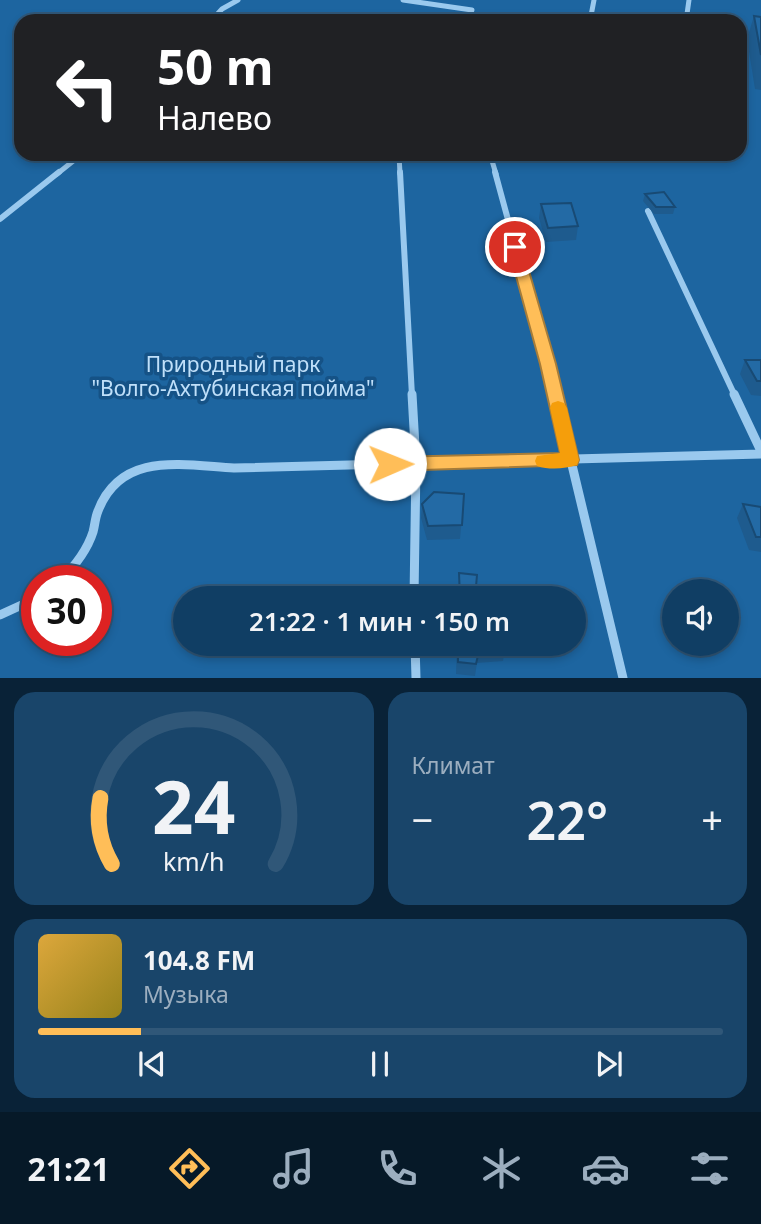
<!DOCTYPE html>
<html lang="ru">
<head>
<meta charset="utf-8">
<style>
  :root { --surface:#103e64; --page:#19456a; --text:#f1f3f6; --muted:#9caebf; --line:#305778; --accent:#ffbe58 }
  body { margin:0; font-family:"Noto Sans",sans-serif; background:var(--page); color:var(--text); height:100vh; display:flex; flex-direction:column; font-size:26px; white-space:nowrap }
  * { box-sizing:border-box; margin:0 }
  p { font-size:23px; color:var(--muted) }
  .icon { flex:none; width:38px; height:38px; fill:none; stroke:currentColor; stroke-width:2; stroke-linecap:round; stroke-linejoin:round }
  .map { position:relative; height:678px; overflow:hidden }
  .details { display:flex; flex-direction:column; gap:14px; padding:14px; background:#092237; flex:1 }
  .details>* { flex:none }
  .guide { position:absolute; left:14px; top:14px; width:733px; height:147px; border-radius:21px; box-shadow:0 4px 10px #0003,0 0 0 2px var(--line); background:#202124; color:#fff; overflow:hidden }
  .controls { position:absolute; left:662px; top:579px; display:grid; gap:14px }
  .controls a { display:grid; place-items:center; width:77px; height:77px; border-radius:50%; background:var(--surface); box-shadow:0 4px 10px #0003,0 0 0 2px var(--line); font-size:35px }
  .speed { position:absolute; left:21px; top:565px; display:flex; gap:14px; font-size:35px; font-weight:700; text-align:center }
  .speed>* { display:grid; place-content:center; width:91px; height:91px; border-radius:50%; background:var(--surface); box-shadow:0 4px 10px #0003,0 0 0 2px var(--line); line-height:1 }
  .speed .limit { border:10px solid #d22; background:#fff; color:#111 }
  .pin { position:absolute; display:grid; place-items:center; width:60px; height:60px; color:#fff; margin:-30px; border:4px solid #fff; border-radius:50%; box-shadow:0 2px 7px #0007 }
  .me { position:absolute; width:77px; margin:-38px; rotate:89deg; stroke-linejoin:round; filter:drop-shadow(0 0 5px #0008) }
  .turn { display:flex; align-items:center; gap:24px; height:147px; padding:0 28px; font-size:32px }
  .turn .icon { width:91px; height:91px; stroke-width:2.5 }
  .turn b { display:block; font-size:49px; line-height:60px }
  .big { font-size:52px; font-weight:600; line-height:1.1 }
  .details .tile { flex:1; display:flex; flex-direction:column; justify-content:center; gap:10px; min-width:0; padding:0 24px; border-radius:21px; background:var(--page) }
  .details .dial { align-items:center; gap:0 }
  .dial svg { height:182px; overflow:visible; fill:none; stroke:var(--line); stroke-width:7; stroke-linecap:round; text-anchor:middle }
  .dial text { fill:var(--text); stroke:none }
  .song { display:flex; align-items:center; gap:21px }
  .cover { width:84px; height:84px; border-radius:10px; background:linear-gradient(135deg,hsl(40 70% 55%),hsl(50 70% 35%)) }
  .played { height:7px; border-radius:4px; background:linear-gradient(90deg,var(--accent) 15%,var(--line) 15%) }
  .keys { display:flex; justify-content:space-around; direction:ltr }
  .heat { display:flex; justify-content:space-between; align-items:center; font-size:38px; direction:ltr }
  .details .tiles { flex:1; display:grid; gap:14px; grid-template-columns:1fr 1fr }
  .tile:last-child { grid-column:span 2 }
  .trip { position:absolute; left:173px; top:586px; width:413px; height:70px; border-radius:35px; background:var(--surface); box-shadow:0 4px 10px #0003,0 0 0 2px var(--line); font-weight:600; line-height:70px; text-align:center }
  .tab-bar { display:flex; height:112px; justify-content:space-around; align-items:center; background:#061928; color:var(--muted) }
  .tab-bar .icon { width:49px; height:49px }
  .tab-bar .on { color:var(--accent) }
  .tab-bar b { font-size:32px; color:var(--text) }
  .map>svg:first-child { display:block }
  .green { fill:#1d65a0; fill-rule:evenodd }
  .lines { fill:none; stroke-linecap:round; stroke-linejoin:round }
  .minor-far2 { stroke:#9ac9ee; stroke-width:5 }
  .minor-far1 { stroke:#9ac9ee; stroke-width:6 }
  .minor { stroke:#9ac9ee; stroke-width:9 }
  .wall { fill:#1e5b8e }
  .building { fill:#236aa5; stroke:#184a74; stroke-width:2 }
  .route { fill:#ffbe58; stroke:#a67c39; stroke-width:2 }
  .slow { fill:#f59e0b }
  .labels { text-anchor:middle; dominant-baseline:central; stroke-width:7; stroke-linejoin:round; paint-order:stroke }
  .park-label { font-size:21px; fill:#c0e0fa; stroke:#155286 }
</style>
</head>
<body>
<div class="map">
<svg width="761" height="678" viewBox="0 0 761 678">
  <rect width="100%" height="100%" fill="#155286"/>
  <path class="green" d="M0,0H761V678H0ZM21,21H740V154H21ZM37,581H96V640H37ZM674,592H726V644H674ZM186,598H574V644H186Z"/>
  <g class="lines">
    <path class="minor-far2" d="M403,0L472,10L468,21
      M211,21L222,9L238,0
      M358,21L418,19
      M590,21L594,0
      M686,21L689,0
      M399,154L400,174
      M490,154L496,174
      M57,174L82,154"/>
    <path class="minor-far1" d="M400,172L412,396
      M495,172L556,396
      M648,211L735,396
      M0,219L59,172"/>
    <path class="minor" d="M412,394L416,464L414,598
      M555,394L623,678
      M734,394L761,451
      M60,581C74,567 87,551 93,532C95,525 95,518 98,511C121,451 182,465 234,468L761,454
      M0,615L37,598
      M415,644L416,678"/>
  </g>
  <path class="wall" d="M754,16L761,17V90L755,89L747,39Z
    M496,154H529V158L498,160Z
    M645,194L675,207L673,214H654L643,201Z
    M541,204L578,226L576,240L546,242L539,218Z
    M745,360H761V396L751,395L740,374Z
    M464,494L460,539L427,540L421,518L422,504Z
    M743,504L761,507V552L749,550L737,518Z
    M457,644H505V649L503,661L477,663L475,676L456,674Z"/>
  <path class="building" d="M754,16L761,17V55Z
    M664,192L675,207H656L645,194Z
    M571,203L578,226L548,228L541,204Z
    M745,360H761V381H757Z
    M434,492L464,494L462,525L428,526L422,504Z
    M743,504L761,507V537H756Z
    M459,573L477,575L475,598H460Z
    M458,644H505V649L479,651L476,664L458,662Z"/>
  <path class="route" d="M515,242L522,247L556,364L579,460L577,465L390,471L383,469L381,464L383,459L390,457L560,453L540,364L508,247Z"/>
  <path class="slow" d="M558,401L564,403L567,408L579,460L577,465C565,469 549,470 537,466L535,461L537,456L560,453L550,408L552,403Z"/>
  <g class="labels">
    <g class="park-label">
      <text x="233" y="364">Природный парк<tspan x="233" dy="24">"Волго-Ахтубинская пойма"</tspan></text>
    </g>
  </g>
</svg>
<div class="controls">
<a><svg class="icon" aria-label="sound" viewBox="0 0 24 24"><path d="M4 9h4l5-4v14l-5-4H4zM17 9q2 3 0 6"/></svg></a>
</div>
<div class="speed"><div class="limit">30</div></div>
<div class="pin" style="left:515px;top:247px;background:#d93025"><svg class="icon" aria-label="arrive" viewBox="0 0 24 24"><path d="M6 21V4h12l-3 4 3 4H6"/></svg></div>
<svg class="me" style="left:390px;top:464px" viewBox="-20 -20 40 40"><circle r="19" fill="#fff"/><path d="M0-13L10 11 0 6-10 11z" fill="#ffbe58"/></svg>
<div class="trip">21:22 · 1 мин · 150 m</div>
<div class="guide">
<div class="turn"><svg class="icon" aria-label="left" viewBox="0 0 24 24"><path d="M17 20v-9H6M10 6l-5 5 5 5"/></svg><div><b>50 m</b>Налево</div></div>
</div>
</div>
<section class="details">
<div class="tiles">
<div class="tile dial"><svg viewBox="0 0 100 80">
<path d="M14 69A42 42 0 1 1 86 69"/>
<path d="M14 69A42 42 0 0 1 9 40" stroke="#ffbe58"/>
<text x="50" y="56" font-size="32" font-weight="700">24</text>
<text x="50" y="72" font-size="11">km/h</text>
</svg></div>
<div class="tile"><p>Климат</p>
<div class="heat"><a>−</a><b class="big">22°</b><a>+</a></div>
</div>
<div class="tile">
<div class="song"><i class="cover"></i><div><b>104.8 FM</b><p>Музыка</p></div></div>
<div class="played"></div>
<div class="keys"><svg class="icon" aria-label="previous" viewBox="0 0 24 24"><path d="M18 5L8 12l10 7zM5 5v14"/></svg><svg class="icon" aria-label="pause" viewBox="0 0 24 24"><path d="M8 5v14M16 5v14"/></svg><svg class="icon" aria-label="next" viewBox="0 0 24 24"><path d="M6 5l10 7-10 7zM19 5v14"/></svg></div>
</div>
</div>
</section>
<nav class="tab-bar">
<b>21:21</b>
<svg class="icon on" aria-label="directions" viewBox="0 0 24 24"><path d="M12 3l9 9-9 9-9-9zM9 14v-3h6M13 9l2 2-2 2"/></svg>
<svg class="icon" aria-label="music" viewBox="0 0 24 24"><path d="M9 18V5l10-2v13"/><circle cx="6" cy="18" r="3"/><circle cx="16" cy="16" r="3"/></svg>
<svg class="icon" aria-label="phone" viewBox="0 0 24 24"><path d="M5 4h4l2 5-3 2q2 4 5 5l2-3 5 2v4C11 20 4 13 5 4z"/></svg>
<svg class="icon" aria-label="climate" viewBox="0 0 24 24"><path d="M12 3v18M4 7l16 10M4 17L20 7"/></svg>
<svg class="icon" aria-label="car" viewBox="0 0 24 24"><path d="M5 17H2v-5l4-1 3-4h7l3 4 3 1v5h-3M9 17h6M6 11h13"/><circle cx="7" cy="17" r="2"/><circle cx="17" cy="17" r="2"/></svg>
<svg class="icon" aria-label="filters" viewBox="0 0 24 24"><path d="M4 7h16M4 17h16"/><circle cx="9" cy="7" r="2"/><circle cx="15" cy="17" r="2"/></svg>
</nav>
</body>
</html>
